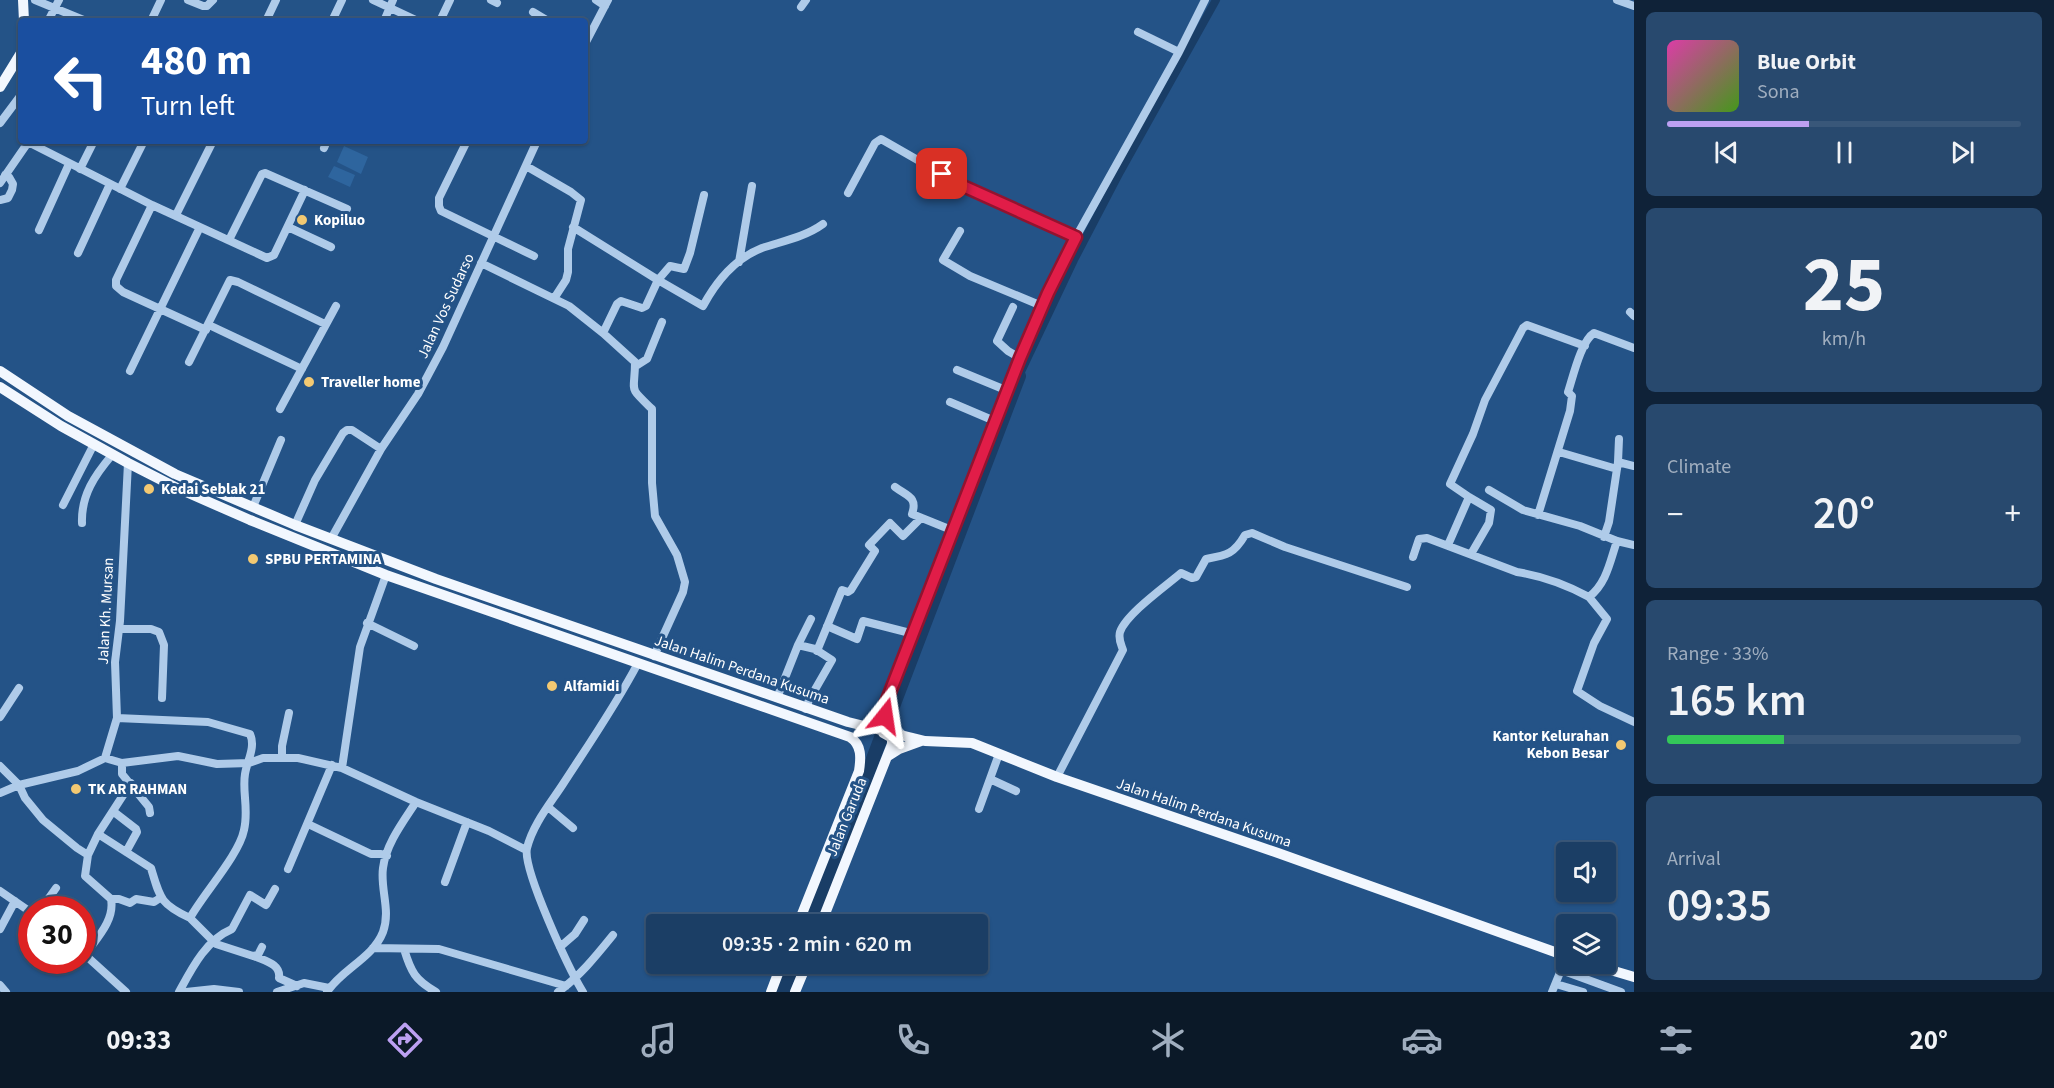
<!DOCTYPE html>
<html lang="en">
<head>
<meta charset="utf-8">
<style>
  :root { --surface:#1b3e65; --page:#28496e; --text:#f1f3f6; --muted:#a0aebf; --line:#395779; --accent:#bca0f2 }
  body { margin:0; font-family:"Source Sans 3",sans-serif; background:var(--page); color:var(--text); height:100vh; display:flex; flex-direction:column; font-size:22px; white-space:nowrap }
  * { box-sizing:border-box; margin:0 }
  p { font-size:20px; color:var(--muted) }
  .icon { flex:none; width:33px; height:33px; fill:none; stroke:currentColor; stroke-width:2; stroke-linecap:round; stroke-linejoin:round }
  .map { position:relative; flex:1; overflow:hidden }
  .side { display:flex; flex-direction:column; gap:12px; padding:12px; background:#0f2238; width:420px }
  .side>* { flex:none }
  .banner { position:absolute; left:18px; top:18px; width:570px; height:126px; border-radius:6px; box-shadow:0 2px 4px #0004,0 0 0 2px var(--line); background:#1a4fa0; color:#fff; overflow:hidden }
  .controls { position:absolute; left:1556px; top:842px; display:grid; gap:12px }
  .controls a { display:grid; place-items:center; width:60px; height:60px; border-radius:6px; background:var(--surface); box-shadow:0 2px 4px #0004,0 0 0 2px var(--line); font-size:30px }
  .speed { position:absolute; left:18px; top:896px; display:flex; gap:12px; font-size:30px; font-weight:700; text-align:center }
  .speed>* { display:grid; place-content:center; width:78px; height:78px; border-radius:50%; background:var(--surface); box-shadow:0 2px 4px #0004,0 0 0 2px var(--line); line-height:1 }
  .speed .limit { border:9px solid #d22; background:#fff; color:#111 }
  .pin { position:absolute; display:grid; place-items:center; width:51px; height:51px; color:#fff; margin:-26px; border-radius:12px; box-shadow:0 3px 9px #0006 }
  .me { position:absolute; width:66px; margin:-33px; rotate:15deg; stroke-linejoin:round; filter:drop-shadow(0 0 4px #0008) }
  .turn { display:flex; align-items:center; gap:21px; height:126px; padding:0 24px; font-size:27px }
  .turn .icon { width:78px; height:78px; stroke-width:2.5 }
  .turn b { display:block; font-size:42px; line-height:51px }
  .big { font-size:45px; font-weight:600; line-height:1.1 }
  .side .tile { flex:1; display:flex; flex-direction:column; justify-content:center; gap:9px; min-width:0; padding:0 21px; border-radius:9px; background:var(--page) }
  .side .dial { align-items:center; gap:0 }
  .dial b { font-size:78px; line-height:1 }
  .song { display:flex; align-items:center; gap:18px }
  .cover { width:72px; height:72px; border-radius:9px; background:linear-gradient(135deg,hsl(320 70% 55%),hsl(100 70% 35%)) }
  .played { height:6px; border-radius:3px; background:linear-gradient(90deg,var(--accent) 40%,var(--line) 40%) }
  .keys { display:flex; justify-content:space-around; direction:ltr }
  .heat { display:flex; justify-content:space-between; align-items:center; font-size:33px; direction:ltr }
  .charge { height:9px; border-radius:4px; background:linear-gradient(90deg,#34c759 33%,var(--line) 0) }
  .trip { position:absolute; left:646px; top:914px; width:342px; height:60px; border-radius:6px; background:var(--surface); box-shadow:0 2px 4px #0004,0 0 0 2px var(--line); font-weight:600; line-height:60px; text-align:center }
  .tab-bar { display:flex; height:96px; justify-content:space-around; align-items:center; background:#0b1928; color:var(--muted) }
  .tab-bar .icon { width:42px; height:42px }
  .tab-bar .active { color:var(--accent) }
  .tab-bar b { font-size:27px; color:var(--text) }
  main { display:flex; flex:1; min-height:0 }
  .map>svg:first-child { display:block }
  .green { fill:#2e659e }
  .lines { fill:none; stroke-linecap:round; stroke-linejoin:round }
  .canal { stroke:#193d66; stroke-width:8 }
  .river { stroke:#193d66; stroke-width:14 }
  .minor { stroke:#afcbe9; stroke-width:8 }
  .major { stroke:#f2f7fe; stroke-width:10 }
  .route-casing { stroke:#92132f; stroke-width:15 }
  .route { stroke:#e11d48; stroke-width:10 }
  .poi-dot { fill:#f3c972; stroke:#245387; stroke-width:2 }
  .labels { text-anchor:middle; dominant-baseline:central; stroke-width:6; stroke-linejoin:round; paint-order:stroke }
  .poi-label { font-size:15px; font-weight:bold; fill:#fff; stroke:#245387; text-anchor:start }
  .street-label { font-size:15px; fill:#fff; stroke:#245387 }
</style>
</head>
<body>
<main>
<div class="map">
<svg width="1634" height="992" viewBox="0 0 1634 992">
  <rect width="100%" height="100%" fill="#245387"/>
  <path class="green" d="M344,146L368,157L361,174L337,162Z
    M334,166L355,175L350,187L328,177Z"/>
  <g class="lines">
    <path class="canal" d="M1019,376L1074,260L1120,172L1216,0"/>
    <path class="river" d="M810,924L1019,376
      M782,992L794,963"/>
    <path class="minor" d="M35,0L86,21
      M188,0L203,6H207L213,0
      M373,0L418,21
      M491,0L497,3
      M596,0L605,6
      M1617,0L1634,6
      M801,7L806,0
      M533,12L548,21
      M48,21L59,0
      M151,21L161,0
      M266,21L276,0
      M332,21L342,0
      M384,21L393,0
      M440,21L450,0
      M1138,32L1179,52
      M585,44L608,0
      M0,123L21,95
      M467,141L439,198V206L441,211L534,256
      M28,142L152,205L267,258L274,255L305,190
      M324,148L327,141
      M526,166L571,192L581,200L568,249V272L566,280L555,297
      M80,169L94,141
      M0,183L29,141
      M120,189L144,141
      M848,193L875,143L881,139L963,186L1076,237
      M704,195L690,253L684,269L670,266L658,280L703,306C716,282 736,258 762,248C783,241 805,237 823,224
      M0,200L8,198L12,190L13,184L9,177L5,175
      M152,205L116,280V286L123,292L206,330
      M176,215L213,141
      M288,227L331,247
      M573,227L658,280L646,306L642,308L621,301L617,304L603,333
      M39,230L69,164
      M960,231L943,260L970,276L1042,306
      M229,240L262,174L265,173L347,209
      M78,253L110,184
      M739,262L752,186
      M481,263L569,306L603,333L635,362C635,394 627,385 652,409V483L655,516L677,555L685,582L683,592L654,656
      M1013,307L997,341L1008,351L1020,358
      M1630,312L1634,316
      M209,325L302,369
      M189,362L230,280L238,282L325,324
      M636,366L647,359L662,322
      M957,370L1008,391
      M130,371L200,227
      M950,402L997,422
      M280,409L336,306
      M1619,439L1618,462L1634,466
      M1559,452L1617,469
      M895,487C907,496 918,497 912,514L954,531
      M1489,490L1523,510L1580,526L1617,541L1634,545
      M1469,497L1491,510L1489,523L1471,554
      M63,505L94,444
      M253,507L281,440
      M1538,515L1570,411L1572,396L1568,392C1573,377 1581,341 1594,333L1634,348
      M82,523C81,495 95,475 112,455
      M295,525L315,480L343,433L347,430H352L381,449
      M1604,537L1609,522L1618,462
      M331,539L381,449L418,394L443,347L537,141
      M1617,541C1610,561 1607,583 1589,597L1607,619L1594,643L1577,691L1600,706L1634,722
      M1448,545L1469,497L1450,484L1473,434L1485,400L1523,328L1527,325L1585,346
      M1413,557L1419,539L1427,538L1517,572C1542,576 1567,585 1589,597
      M367,623L414,646
      M827,626L857,639L863,621L914,634
      M119,629H151L159,632L164,645L162,698
      M798,645L815,649L832,660L809,700L806,709
      M817,651L842,590L848,592L851,590L875,551L869,545L890,523L903,536L920,519
      M777,698L798,645L811,619
      M0,717L19,688
      M117,718L208,722L250,734C256,747 247,761 245,774C242,792 249,809 244,830C239,855 204,893 190,918L216,944L253,956L258,955L262,947
      M903,735L885,716V705L1020,358L1048,293L1076,237L1179,52L1205,0
      M105,758L117,718L115,662L120,621L128,463
      M282,758V746L289,713
      M122,763V774L149,807L150,813
      M0,766L19,785L25,798L43,820L77,848L88,855
      M342,768L360,647L386,575
      M1057,777L1123,650C1121,644 1118,639 1120,632C1126,614 1166,586 1181,573L1192,578L1196,577L1206,559C1227,555 1234,554 1245,535L1252,533L1285,547L1407,587
      M990,779L1016,791
      M131,783L98,834L88,855L85,876L111,899H119L130,903L136,899L154,902L160,898
      M0,793L19,785L78,771L105,758L122,763L178,756L217,764L249,763L263,758H298L342,768L416,802L489,831L526,850
      M548,807L573,828
      M979,809L999,754
      M114,812L136,829L137,832L126,852
      M308,824L371,854H381L387,856
      M98,834L151,868C160,898 160,904 190,918
      M288,869L332,765
      M445,882L467,822
      M0,891L32,913
      M41,909L56,888
      M0,929L15,901
      M560,947L575,934L584,920
      M373,948L439,949L566,986
      M404,949C411,972 415,980 436,992
      M83,953L126,992
      M85,955C97,938 115,920 111,899
      M254,956C265,961 281,964 279,978L297,986
      M1561,970L1621,992
      M1556,984L1583,992
      M0,985L6,992
      M179,992C192,968 206,940 232,929L250,895L266,905L275,889
      M186,992L214,989L239,992
      M277,992L304,983L329,988
      M327,992C342,969 373,958 383,932C391,910 380,889 383,868C386,844 403,822 416,802
      M558,992C580,976 596,956 613,935
      M583,992C570,971 522,869 527,848C533,824 550,804 563,784C589,744 616,705 638,663
      M1552,992L1561,970L1559,968L1563,956"/>
    <path class="major" d="M23,0L24,21
      M0,87L21,53
      M0,371L68,416L175,474L295,525L436,579L848,722L925,741L972,743L1057,777L1278,853L1566,956
      M0,387L61,426L128,463L177,488L250,520L386,575L850,737C862,745 861,758 859,771L798,924
      M888,756L899,749L921,741
      M821,924L892,744V738L883,733
      M1587,963L1634,977
      M771,992L782,963
      M795,992L807,963"/>
  </g>
  <g class="lines">
    <defs>
      <path id="route" d="M885,716V705L1020,358L1048,293L1076,237L963,186L942,174"/>
    </defs>
    <use href="#route" class="route-casing"/>
    <use href="#route" class="route"/>
  </g>
  <g class="poi-dot">
    <circle cx="302" cy="220" r="6"/>
    <circle cx="309" cy="382" r="6"/>
    <circle cx="149" cy="489" r="6"/>
    <circle cx="253" cy="559" r="6"/>
    <circle cx="552" cy="686" r="6"/>
    <circle cx="1621" cy="745" r="6"/>
    <circle cx="76" cy="789" r="6"/>
  </g>
  <g class="labels">
    <g class="poi-label">
      <text x="314" y="220">Kopiluo</text>
      <text x="321" y="382">Traveller home</text>
      <text x="161" y="489">Kedai Seblak 21</text>
      <text x="265" y="559">SPBU PERTAMINA</text>
      <text x="564" y="686">Alfamidi</text>
      <text x="1609" y="736" text-anchor="end">Kantor Kelurahan<tspan x="1609" dy="17">Kebon Besar</tspan></text>
      <text x="88" y="789">TK AR RAHMAN</text>
    </g>
    <g class="street-label">
      <text transform="translate(446 306) rotate(-65)">Jalan Vos Sudarso</text>
      <text transform="translate(106 611) rotate(-87)">Jalan Kh. Mursan</text>
      <text transform="translate(742 670) rotate(19)">Jalan Halim Perdana Kusuma</text>
      <text transform="translate(1204 813) rotate(19)">Jalan Halim Perdana Kusuma</text>
      <text transform="translate(847 817) rotate(-68)">Jalan Garuda</text>
    </g>
  </g>
</svg>
<div class="controls">
<a><svg class="icon" aria-label="sound" viewBox="0 0 24 24"><path d="M4 9h4l5-4v14l-5-4H4zM17 9q2 3 0 6"/></svg></a>
<a><svg class="icon" aria-label="layers" viewBox="0 0 24 24"><path d="M12 4l9 5-9 5-9-5zM3 14l9 5 9-5"/></svg></a>
</div>
<div class="speed"><div class="limit">30</div></div>
<div class="pin" style="left:942px;top:174px;background:#d93025"><svg class="icon" aria-label="arrive" viewBox="0 0 24 24"><path d="M6 21V4h12l-3 4 3 4H6"/></svg></div>
<svg class="me" style="left:885px;top:716px" viewBox="-20 -20 40 40"><path d="M0-17L14 15 0 8-14 15z" fill="#e11d48" stroke="#fff" stroke-width="4"/></svg>
<div class="trip">09:35 · 2 min · 620 m</div>
<div class="banner">
<div class="turn"><svg class="icon" aria-label="left" viewBox="0 0 24 24"><path d="M17 20v-9H6M10 6l-5 5 5 5"/></svg><div><b>480 m</b>Turn left</div></div>
</div>
</div>
<section class="side">
<div class="tile">
<div class="song"><i class="cover"></i><div><b>Blue Orbit</b><p>Sona</p></div></div>
<div class="played"></div>
<div class="keys"><svg class="icon" aria-label="previous" viewBox="0 0 24 24"><path d="M18 5L8 12l10 7zM5 5v14"/></svg><svg class="icon" aria-label="pause" viewBox="0 0 24 24"><path d="M8 5v14M16 5v14"/></svg><svg class="icon" aria-label="next" viewBox="0 0 24 24"><path d="M6 5l10 7-10 7zM19 5v14"/></svg></div>
</div>
<div class="tile dial"><b>25</b><p>km/h</p></div>
<div class="tile"><p>Climate</p>
<div class="heat"><a>−</a><b class="big">20°</b><a>+</a></div>
</div>
<div class="tile"><p>Range · 33%</p><b class="big">165 km</b><div class="charge"></div></div>
<div class="tile"><p>Arrival</p><b class="big">09:35</b></div>
</section>
</main>
<nav class="tab-bar">
<b>09:33</b>
<svg class="icon active" aria-label="directions" viewBox="0 0 24 24"><path d="M12 3l9 9-9 9-9-9zM9 14v-3h6M13 9l2 2-2 2"/></svg>
<svg class="icon" aria-label="music" viewBox="0 0 24 24"><path d="M9 18V5l10-2v13"/><circle cx="6" cy="18" r="3"/><circle cx="16" cy="16" r="3"/></svg>
<svg class="icon" aria-label="phone" viewBox="0 0 24 24"><path d="M5 4h4l2 5-3 2q2 4 5 5l2-3 5 2v4C11 20 4 13 5 4z"/></svg>
<svg class="icon" aria-label="climate" viewBox="0 0 24 24"><path d="M12 3v18M4 7l16 10M4 17L20 7"/></svg>
<svg class="icon" aria-label="car" viewBox="0 0 24 24"><path d="M5 17H2v-5l4-1 3-4h7l3 4 3 1v5h-3M9 17h6M6 11h13"/><circle cx="7" cy="17" r="2"/><circle cx="17" cy="17" r="2"/></svg>
<svg class="icon" aria-label="filters" viewBox="0 0 24 24"><path d="M4 7h16M4 17h16"/><circle cx="9" cy="7" r="2"/><circle cx="15" cy="17" r="2"/></svg>
<b>20°</b>
</nav>
</body>
</html>
